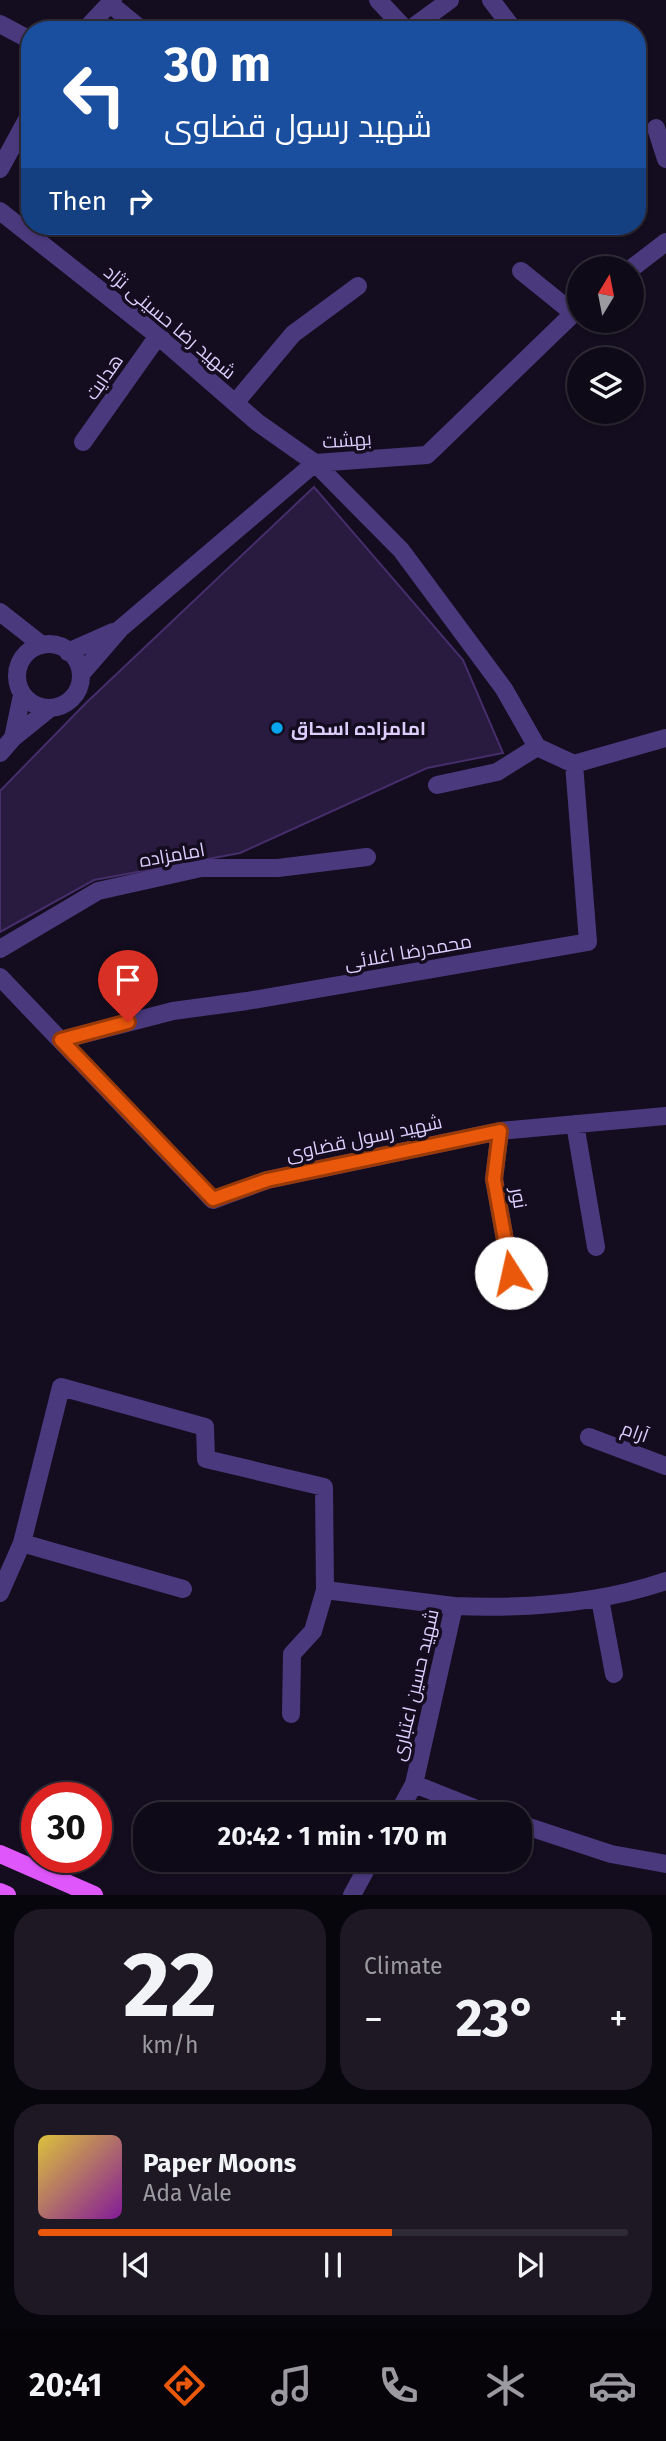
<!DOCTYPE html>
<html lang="en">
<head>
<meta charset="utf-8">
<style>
  :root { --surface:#0f0a17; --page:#1d1824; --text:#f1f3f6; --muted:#9b9aa1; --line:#2f2b36; --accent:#ea580c }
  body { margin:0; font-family:"Fira Sans",Cairo,sans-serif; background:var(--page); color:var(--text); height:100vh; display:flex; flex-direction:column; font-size:26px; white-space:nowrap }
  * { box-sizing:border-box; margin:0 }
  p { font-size:23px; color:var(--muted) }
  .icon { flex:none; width:38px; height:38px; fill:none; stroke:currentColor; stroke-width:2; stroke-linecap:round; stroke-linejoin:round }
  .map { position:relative; height:1895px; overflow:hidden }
  .drawer { display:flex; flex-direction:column; gap:14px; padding:14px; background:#08060d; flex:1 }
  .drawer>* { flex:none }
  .banner { position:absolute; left:21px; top:21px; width:625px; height:214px; border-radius:28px; box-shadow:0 2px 5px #0004,0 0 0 2px var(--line); background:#1a4fa0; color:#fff; overflow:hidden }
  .needle { width:46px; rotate:10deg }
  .buttons { position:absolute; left:567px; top:256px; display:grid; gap:14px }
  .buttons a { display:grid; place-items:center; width:77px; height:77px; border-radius:50%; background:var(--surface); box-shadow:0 2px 5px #0004,0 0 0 2px var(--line); font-size:35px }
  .speed { position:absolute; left:21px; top:1782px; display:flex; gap:14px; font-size:35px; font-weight:700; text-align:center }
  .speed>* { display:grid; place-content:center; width:91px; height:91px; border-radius:50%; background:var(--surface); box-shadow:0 2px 5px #0004,0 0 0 2px var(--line); line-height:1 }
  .speed .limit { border:10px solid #d22; background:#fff; color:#111 }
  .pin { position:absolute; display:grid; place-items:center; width:60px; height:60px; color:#fff; margin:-72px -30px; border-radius:50% 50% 50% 0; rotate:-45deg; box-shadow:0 0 7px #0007 }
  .pin .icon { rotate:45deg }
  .me { position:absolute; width:77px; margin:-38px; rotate:350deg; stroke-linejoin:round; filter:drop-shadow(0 0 5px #0008) }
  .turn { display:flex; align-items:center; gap:24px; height:147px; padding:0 28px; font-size:32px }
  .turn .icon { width:91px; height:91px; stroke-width:2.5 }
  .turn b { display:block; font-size:49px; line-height:60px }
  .then { display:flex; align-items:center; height:66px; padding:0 28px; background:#0003; gap:14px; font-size:26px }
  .big { font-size:52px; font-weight:700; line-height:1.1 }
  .drawer .tile { flex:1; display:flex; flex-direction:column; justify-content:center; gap:10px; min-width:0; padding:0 24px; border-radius:28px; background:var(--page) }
  .drawer .dial { align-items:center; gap:0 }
  .dial b { font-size:91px; line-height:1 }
  .song { display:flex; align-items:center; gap:21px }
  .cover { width:84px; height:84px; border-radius:10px; background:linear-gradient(135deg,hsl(50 70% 55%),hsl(290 70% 35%)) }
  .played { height:7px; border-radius:4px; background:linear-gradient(90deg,var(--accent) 60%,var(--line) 60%) }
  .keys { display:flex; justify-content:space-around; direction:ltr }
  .heat { display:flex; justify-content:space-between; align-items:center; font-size:38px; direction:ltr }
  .drawer .tiles { flex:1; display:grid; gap:14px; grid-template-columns:1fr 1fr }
  .tile:last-child { grid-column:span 2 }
  .trip { position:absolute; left:133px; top:1802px; width:399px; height:70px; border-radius:28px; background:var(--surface); box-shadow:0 2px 5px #0004,0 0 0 2px var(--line); font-weight:700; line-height:70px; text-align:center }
  .tab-bar { display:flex; height:112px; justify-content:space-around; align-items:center; background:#060409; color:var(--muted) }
  .tab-bar .icon { width:49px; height:49px }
  .tab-bar .active { color:var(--accent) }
  .tab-bar b { font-size:32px; color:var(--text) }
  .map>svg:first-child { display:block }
  .building { fill:#291a3f; stroke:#462d6b; stroke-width:2 }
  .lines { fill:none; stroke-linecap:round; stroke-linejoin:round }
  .minor { stroke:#4a397d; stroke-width:18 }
  .major { stroke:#df57fa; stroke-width:18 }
  .route-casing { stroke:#983908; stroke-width:18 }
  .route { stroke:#ea580c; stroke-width:12 }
  .poi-dot { fill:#08a6ee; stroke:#140d1f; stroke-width:2.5 }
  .labels { text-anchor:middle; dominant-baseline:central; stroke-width:7; stroke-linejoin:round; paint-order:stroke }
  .street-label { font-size:19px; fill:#ddcdfd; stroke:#140d1f }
  .poi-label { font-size:19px; font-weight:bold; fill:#ddcdfd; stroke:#140d1f; text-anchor:start }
</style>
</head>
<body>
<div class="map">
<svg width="666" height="1895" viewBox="0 0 666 1895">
  <rect width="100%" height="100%" fill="#140d1f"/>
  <path class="building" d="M314,487L463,660L503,753L427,768L240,853L94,880L0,932V791L85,704Z"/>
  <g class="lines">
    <path class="minor" d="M378,0L406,30
      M491,0L514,30
      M109,3L142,30
      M0,24L30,40
      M85,30L113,0
      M409,30L450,0
      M656,128L666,159
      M0,169L30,114
      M0,211L158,336L257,422L315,463L401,550L504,689L537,747L574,764L666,738
      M632,268L666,242
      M521,271L573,313
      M235,403L293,334L358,286
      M83,442L158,336
      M0,612L42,645
      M17 676a32 32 0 1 1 64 0a32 32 0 1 1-64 0Z
      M68,652L113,632
      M81,674L120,629L315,463L427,455L579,308
      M13,738L22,695
      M0,753L13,738L49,709
      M437,785L497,772L537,747
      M0,949L98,891L201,868H278L367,857
      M0,977L213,1200L267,1180L500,1131L666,1116
      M61,1040L173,1011L247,1001L588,942L574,764
      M575,1124L596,1247
      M500,1131L494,1179L511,1273
      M589,1437L666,1466
      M22,1543L183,1589
      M325,1590L454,1606
      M0,1593L22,1543L61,1387L205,1427L206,1459L324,1487L325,1590L313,1631L292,1654L291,1714
      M600,1599L614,1674
      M414,1784L492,1815
      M397,1815L414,1784L454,1606C525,1609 598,1604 666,1581
      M520,1824L611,1854L666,1864
      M352,1895L371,1860"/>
    <path class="major" d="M0,1854L94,1895
      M0,1892L7,1895"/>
  </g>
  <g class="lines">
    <defs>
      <path id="route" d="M128,1022L61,1040L213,1199L267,1180L500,1131L494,1179L511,1273"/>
    </defs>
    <use href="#route" class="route-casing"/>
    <use href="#route" class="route"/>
  </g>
  <circle class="poi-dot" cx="277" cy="728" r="7"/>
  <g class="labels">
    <g class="street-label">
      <text transform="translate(170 322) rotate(40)">شهید رضا حسینی نژاد</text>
      <text transform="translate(104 377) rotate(-55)">هدایت</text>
      <text transform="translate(347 440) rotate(-4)">بهشت</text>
      <text transform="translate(172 855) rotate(-10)">امامزاده</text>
      <text transform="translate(408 952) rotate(-10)">محمدرضا اغلائی</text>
      <text transform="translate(364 1138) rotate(-12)">شهید رسول قضاوی</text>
      <text transform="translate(519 1198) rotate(80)">نور</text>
      <text transform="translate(635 1432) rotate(20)">آرام</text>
      <text transform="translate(415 1685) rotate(-77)">شهید حسین اعتباری</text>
    </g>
    <g class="poi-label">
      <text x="291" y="728">امامزاده اسحاق</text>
    </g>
  </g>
</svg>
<div class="buttons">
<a><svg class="needle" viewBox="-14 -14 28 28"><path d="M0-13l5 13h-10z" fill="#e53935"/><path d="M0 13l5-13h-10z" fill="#9b9aa1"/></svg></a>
<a><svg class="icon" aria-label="layers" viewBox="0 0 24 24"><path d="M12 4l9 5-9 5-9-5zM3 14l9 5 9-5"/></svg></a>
</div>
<div class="speed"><div class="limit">30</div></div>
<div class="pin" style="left:128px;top:1022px;background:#d93025"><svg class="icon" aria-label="arrive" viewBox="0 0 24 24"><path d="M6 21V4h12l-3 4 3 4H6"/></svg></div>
<svg class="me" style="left:511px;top:1273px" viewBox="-20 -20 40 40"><circle r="19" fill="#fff"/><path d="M0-13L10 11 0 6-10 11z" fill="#ea580c"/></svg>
<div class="trip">20:42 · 1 min · 170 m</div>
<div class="banner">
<div class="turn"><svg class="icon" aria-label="left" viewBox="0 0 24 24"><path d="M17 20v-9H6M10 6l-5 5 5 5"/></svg><div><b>30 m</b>شهید رسول قضاوی</div></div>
<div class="then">Then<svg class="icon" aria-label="right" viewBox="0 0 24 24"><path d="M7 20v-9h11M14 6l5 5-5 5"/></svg></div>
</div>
</div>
<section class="drawer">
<div class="tiles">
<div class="tile dial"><b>22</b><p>km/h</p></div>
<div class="tile"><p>Climate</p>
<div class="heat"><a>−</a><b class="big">23°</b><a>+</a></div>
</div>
<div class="tile">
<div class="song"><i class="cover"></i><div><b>Paper Moons</b><p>Ada Vale</p></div></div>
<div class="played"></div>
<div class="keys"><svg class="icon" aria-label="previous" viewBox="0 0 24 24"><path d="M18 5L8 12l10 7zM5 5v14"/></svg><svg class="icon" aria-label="pause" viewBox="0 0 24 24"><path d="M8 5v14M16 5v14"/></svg><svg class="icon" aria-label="next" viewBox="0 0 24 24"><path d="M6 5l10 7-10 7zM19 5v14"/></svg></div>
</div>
</div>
</section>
<nav class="tab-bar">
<b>20:41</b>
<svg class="icon active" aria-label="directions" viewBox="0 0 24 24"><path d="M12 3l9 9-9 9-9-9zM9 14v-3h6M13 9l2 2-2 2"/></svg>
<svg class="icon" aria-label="music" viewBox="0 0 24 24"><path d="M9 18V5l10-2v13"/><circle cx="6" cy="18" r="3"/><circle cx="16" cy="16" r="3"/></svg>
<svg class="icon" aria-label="phone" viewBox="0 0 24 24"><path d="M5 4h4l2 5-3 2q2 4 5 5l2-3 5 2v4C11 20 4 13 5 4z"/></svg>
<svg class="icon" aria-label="climate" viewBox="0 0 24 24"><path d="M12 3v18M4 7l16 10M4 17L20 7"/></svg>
<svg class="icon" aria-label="car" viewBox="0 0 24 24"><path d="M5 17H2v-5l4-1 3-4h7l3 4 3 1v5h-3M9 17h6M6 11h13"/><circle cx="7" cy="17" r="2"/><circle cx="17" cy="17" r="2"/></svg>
</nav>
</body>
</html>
